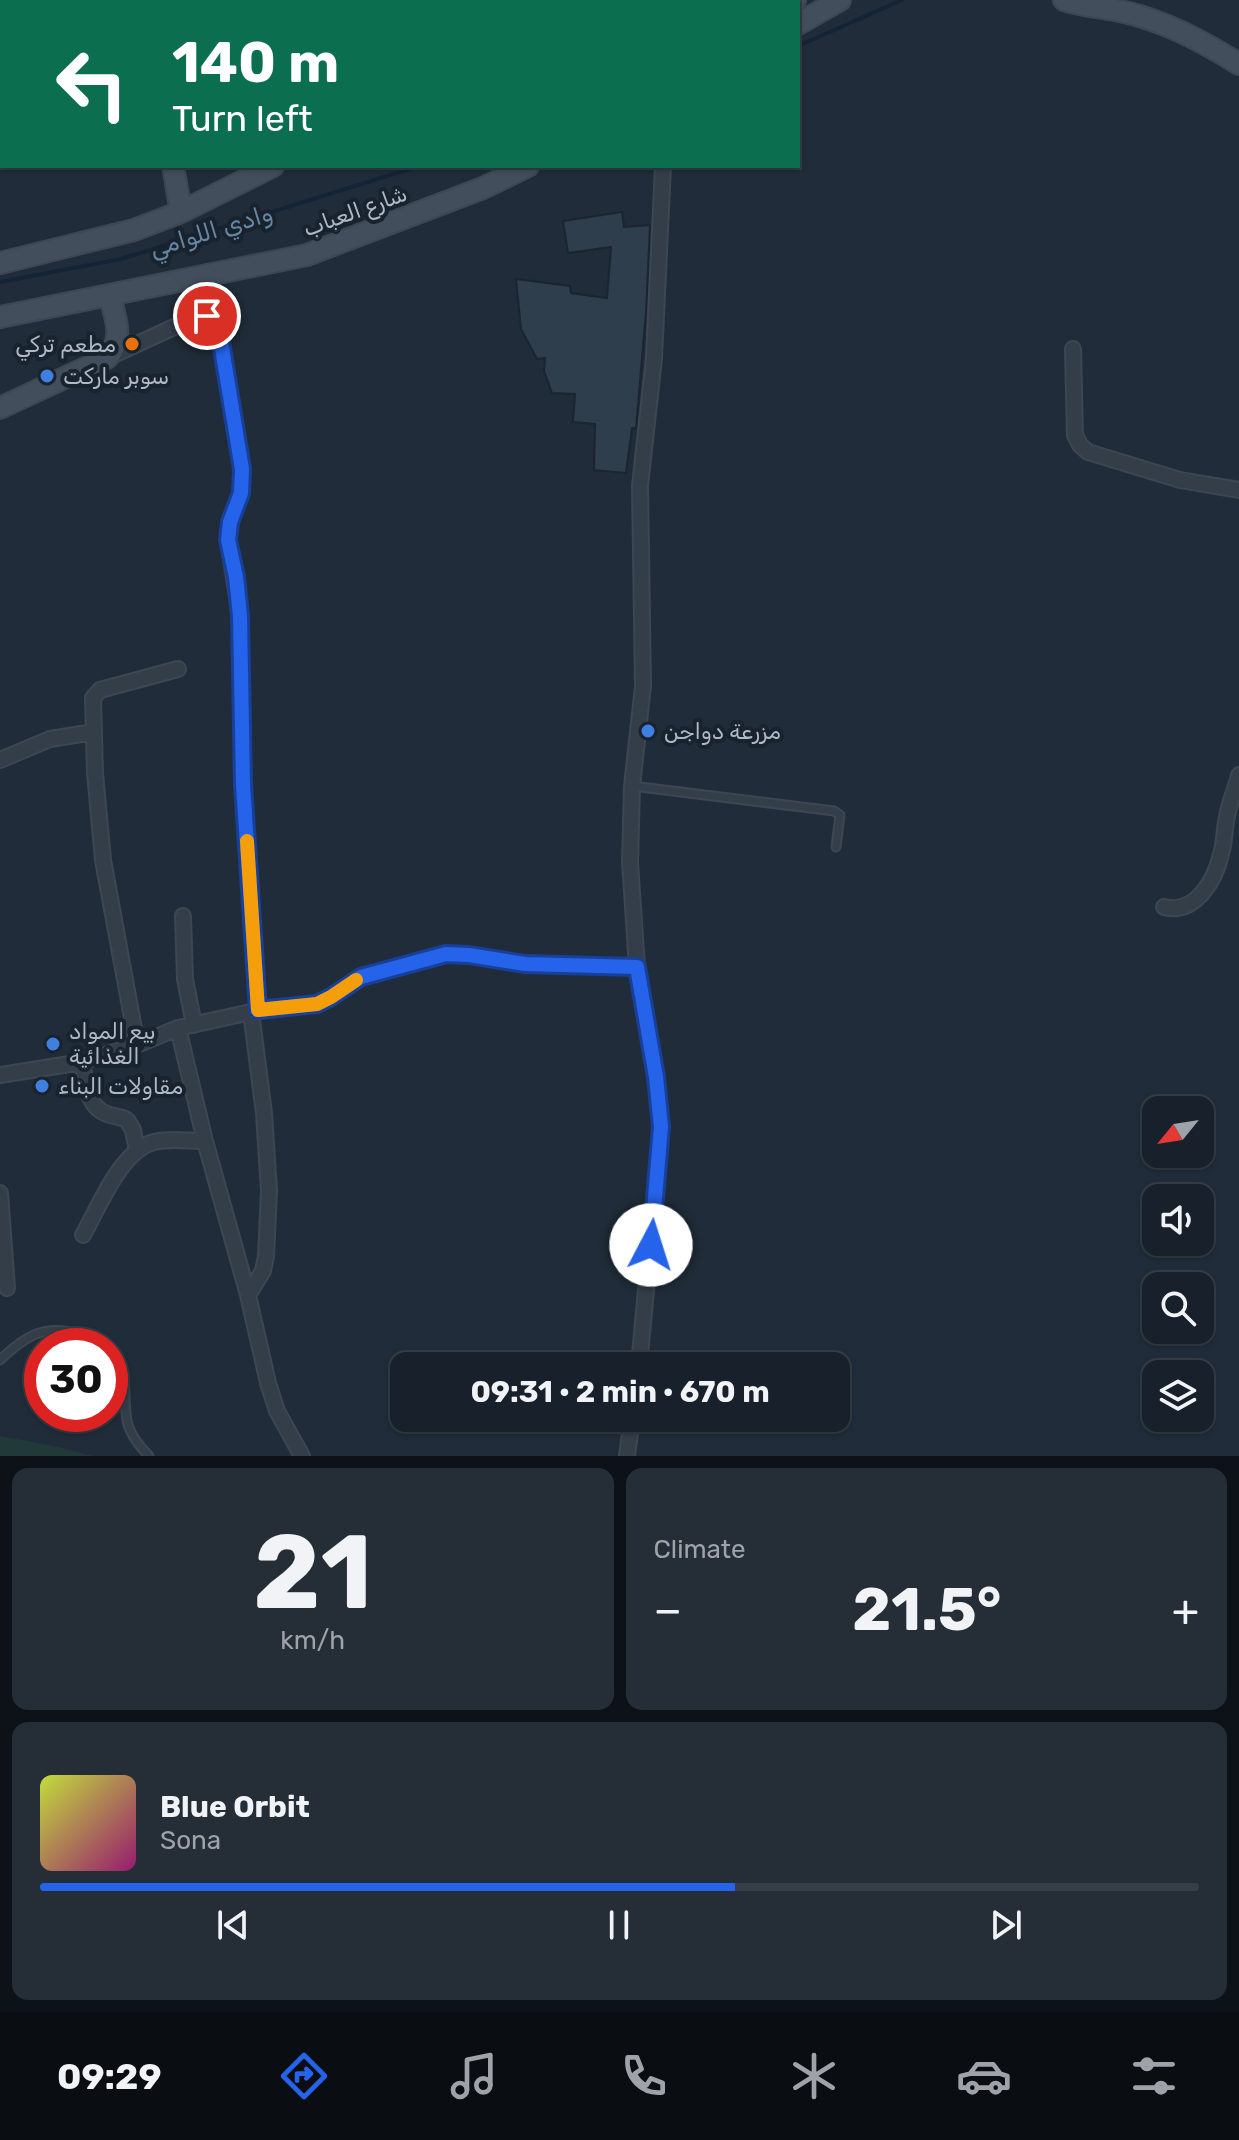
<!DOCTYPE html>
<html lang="en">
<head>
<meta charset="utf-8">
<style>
  :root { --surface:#18212b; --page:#252e37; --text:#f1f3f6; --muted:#9fa3a9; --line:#363e47; --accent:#2563eb }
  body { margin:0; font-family:Rubik,Vazirmatn,sans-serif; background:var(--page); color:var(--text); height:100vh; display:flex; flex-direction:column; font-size:30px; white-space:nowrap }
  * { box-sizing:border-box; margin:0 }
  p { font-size:26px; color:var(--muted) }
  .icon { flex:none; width:44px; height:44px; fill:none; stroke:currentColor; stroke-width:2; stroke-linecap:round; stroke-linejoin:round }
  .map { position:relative; height:1456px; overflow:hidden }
  .side { display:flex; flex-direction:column; gap:12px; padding:12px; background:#0d1218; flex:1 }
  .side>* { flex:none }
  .guide { position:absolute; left:0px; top:0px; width:800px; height:168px; box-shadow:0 2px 6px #0004,0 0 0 2px var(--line); background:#0b6e4f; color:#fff; overflow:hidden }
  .needle { width:52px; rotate:240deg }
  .controls { position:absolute; left:1142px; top:1096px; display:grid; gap:16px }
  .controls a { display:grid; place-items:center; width:72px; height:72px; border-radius:16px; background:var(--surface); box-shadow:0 2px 6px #0004,0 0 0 2px var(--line); font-size:40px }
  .speed { position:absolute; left:24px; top:1328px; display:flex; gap:16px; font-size:40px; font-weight:700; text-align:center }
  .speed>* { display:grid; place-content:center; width:104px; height:104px; border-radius:50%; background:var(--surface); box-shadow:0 2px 6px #0004,0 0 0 2px var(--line); line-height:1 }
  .speed .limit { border:12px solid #d22; background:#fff; color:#111 }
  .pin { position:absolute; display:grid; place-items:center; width:68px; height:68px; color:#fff; margin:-34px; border:4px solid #fff; border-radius:50%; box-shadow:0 2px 8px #0007 }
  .me { position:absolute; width:88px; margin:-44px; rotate:5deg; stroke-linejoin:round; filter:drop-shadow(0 0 6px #0008) }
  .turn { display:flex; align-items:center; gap:28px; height:168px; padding:0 40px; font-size:36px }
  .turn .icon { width:104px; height:104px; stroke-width:2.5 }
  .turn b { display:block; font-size:56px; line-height:68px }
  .big { font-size:60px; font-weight:700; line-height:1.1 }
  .side .card { flex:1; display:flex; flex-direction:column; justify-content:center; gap:12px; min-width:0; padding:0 28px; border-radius:16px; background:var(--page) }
  .side .dial { align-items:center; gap:0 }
  .dial b { font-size:104px; line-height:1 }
  .song { display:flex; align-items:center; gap:24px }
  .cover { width:96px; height:96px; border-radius:12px; background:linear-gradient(135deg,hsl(70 70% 55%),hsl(320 70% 35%)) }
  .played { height:8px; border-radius:4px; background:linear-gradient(90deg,var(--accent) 60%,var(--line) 60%) }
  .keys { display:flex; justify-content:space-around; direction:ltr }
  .heat { display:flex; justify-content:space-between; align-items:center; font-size:44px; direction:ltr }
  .side .tiles { flex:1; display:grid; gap:12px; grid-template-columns:1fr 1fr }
  .card:last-child { grid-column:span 2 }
  .trip { position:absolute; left:390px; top:1352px; width:460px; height:80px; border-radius:16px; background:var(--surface); box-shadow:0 2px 6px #0004,0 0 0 2px var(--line); font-weight:700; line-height:80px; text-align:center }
  .tabs { display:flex; height:128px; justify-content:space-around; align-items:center; background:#0a0d11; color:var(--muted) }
  .tabs .icon { width:56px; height:56px }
  .tabs .on { color:var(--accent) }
  .tabs b { font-size:36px; color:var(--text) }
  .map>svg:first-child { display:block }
  .green { fill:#22393a }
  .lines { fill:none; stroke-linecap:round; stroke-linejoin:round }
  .stream { stroke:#142436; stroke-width:4 }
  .building { fill:#2f3e4d; stroke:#1b2530; stroke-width:2 }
  .lane-casing { stroke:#3d4753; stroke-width:11 }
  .street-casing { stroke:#3d4753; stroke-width:18 }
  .secondary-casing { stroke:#3d4753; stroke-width:24 }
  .lane { stroke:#343e49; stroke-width:7 }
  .street { stroke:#343e49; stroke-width:14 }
  .secondary { stroke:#424e5c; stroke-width:20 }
  .route-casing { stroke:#184099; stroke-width:20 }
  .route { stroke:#2563eb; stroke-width:14 }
  .slow { stroke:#f59e0b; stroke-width:14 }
  .food-dot { fill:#e8710a; stroke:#19232e; stroke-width:3 }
  .shop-dot { fill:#3f7fe0; stroke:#19232e; stroke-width:3 }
  .labels { text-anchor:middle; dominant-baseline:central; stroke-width:8; stroke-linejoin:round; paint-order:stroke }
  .street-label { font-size:22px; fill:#aeb9c6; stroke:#19232e }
  .poi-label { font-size:22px; fill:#aeb9c6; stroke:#19232e; text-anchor:start }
  .water-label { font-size:24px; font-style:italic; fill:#6686a6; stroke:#19232e }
</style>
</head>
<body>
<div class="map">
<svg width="1239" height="1456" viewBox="0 0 1239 1456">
  <rect width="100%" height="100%" fill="#202c39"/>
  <path class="green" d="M0,1436L59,1447L93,1456H0Z"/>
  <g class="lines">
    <path class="stream" d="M798,46L902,0
      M0,282L121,259L419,166"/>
  </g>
  <path class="building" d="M622,212L624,227L650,225L646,312L636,428H632L626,473L594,470L595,424L573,422L575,394L552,393L544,371L545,358L537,359L521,329L516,279L570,286L571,293L607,298L611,247L568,253L563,221Z"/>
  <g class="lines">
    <defs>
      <path id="lane" d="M632,786L834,811L840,815L836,847
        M110,1347C132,1368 121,1398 128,1425C132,1437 140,1447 149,1456
        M0,1360C26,1335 44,1324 80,1334C91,1336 101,1339 109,1346"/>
      <path id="street" d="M194,0V2
        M484,0L485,2
        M248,2H249
        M1073,349L1075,435L1080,445L1088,452L1180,480L1239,490
        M107,358L200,315L213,319L219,330L242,469L241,493L230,522L228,540L240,616L243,785L258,1010
        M0,760L50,739L94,732
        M1164,907C1195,915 1215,881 1221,854C1225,842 1224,829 1227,817C1229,802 1236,789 1239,775
        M183,916L185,979L194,1025
        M178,1028L205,1141L248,1295L268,1383L277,1411L302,1456
        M137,1045L103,860L95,773L93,698L100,690L178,669
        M82,1062C86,1080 86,1107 107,1114C114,1117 120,1116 127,1120L133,1130L137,1151
        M0,1075L82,1062L137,1045L178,1028L251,1012L317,1004L331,997L361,977L446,954L469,955L525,964L637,967
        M0,1193L7,1288
        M83,1235C99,1207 121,1150 154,1142C170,1138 188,1141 205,1141
        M248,1295L263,1271L266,1256L269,1191L264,1113L251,1012
        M639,1366L661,1127L656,1077L637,967L630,862L632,786L643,686L640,486L654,358L663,166
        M627,1456L632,1418"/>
      <path id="secondary" d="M127,0L128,2
        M1064,0C1082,6 1101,7 1120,11C1163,20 1202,41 1239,64
        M791,2L795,0
        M798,24L840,0
        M173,166L181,212
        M0,263L134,230L181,212L273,166
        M0,317L307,255L483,188L528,166
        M0,408L107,358C125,338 115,319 110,295"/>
    </defs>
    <use href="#lane" class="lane-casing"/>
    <use href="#street" class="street-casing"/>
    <use href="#secondary" class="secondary-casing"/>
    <use href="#lane" class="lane"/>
    <use href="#street" class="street"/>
    <use href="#secondary" class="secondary"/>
  </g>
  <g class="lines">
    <defs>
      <path id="route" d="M207,316L213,319L219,330L242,469L241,493L230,522L228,540L236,577L240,616L243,785L258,1010L317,1004L331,997L361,977L446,954L469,955L525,964L637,967L656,1077L661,1127L651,1245"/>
    </defs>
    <use href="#route" class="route-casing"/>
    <use href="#route" class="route"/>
    <path class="slow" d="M247,841L258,1010L317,1004L331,997L356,980"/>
  </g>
  <circle class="food-dot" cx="132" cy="344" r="8"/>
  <g class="shop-dot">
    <circle cx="47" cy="376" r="8"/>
    <circle cx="648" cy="731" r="8"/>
    <circle cx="53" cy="1044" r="8"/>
    <circle cx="42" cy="1086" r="8"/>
  </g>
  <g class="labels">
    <g class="street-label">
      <text transform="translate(355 211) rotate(-20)">شارع العباب</text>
    </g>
    <g class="poi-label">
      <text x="116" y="344" text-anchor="end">مطعم تركي</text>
      <text x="63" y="376">سوبر ماركت</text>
      <text x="664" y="731">مزرعة دواجن</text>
      <text x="69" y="1031">بيع المواد<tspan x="69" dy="25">الغذائية</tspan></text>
      <text x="58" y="1086">مقاولات البناء</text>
    </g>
    <g class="water-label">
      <text transform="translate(211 231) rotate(-17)">وادي اللوامي</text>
    </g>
  </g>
</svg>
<div class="controls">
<a><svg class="needle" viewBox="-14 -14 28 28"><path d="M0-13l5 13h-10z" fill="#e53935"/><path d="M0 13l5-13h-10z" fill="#9fa3a9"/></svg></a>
<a><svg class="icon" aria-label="sound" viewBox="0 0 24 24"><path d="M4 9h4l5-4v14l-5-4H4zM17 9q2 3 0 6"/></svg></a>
<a><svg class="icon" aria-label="search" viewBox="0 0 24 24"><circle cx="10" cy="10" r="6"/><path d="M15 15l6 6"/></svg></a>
<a><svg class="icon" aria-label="layers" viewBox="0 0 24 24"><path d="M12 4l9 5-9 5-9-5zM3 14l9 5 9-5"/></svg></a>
</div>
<div class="speed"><div class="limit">30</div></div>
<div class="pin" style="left:207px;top:316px;background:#d93025"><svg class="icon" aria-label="arrive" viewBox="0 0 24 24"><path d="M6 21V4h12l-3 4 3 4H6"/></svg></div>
<svg class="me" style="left:651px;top:1245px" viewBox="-20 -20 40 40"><circle r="19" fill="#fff"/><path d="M0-13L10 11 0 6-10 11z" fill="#2563eb"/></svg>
<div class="trip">09:31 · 2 min · 670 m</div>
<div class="guide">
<div class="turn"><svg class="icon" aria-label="left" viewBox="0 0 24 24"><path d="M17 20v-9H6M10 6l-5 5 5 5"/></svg><div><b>140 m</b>Turn left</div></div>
</div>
</div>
<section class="side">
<div class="tiles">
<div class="card dial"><b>21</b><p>km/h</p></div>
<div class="card"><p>Climate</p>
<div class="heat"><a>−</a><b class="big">21.5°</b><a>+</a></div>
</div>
<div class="card">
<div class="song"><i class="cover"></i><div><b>Blue Orbit</b><p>Sona</p></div></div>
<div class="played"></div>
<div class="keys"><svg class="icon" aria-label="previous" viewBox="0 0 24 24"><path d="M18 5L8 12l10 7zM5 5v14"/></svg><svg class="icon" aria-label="pause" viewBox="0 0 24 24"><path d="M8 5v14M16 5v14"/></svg><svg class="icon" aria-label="next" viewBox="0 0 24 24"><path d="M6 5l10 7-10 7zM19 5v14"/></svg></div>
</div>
</div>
</section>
<nav class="tabs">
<b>09:29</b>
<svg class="icon on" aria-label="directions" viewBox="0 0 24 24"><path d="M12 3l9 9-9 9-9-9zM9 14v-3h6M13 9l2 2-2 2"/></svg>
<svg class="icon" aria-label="music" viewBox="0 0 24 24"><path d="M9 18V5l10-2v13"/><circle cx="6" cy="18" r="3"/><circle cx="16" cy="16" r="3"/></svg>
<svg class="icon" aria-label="phone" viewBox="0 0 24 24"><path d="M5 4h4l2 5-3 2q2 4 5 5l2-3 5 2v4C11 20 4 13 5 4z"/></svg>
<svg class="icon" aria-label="climate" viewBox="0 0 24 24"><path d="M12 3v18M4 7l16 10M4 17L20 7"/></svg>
<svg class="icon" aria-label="car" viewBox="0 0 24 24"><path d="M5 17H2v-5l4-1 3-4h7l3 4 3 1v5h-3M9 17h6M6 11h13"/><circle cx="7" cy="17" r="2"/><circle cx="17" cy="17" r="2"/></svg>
<svg class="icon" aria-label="filters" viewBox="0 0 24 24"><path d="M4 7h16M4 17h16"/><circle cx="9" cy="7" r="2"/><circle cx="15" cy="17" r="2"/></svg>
</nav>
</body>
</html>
